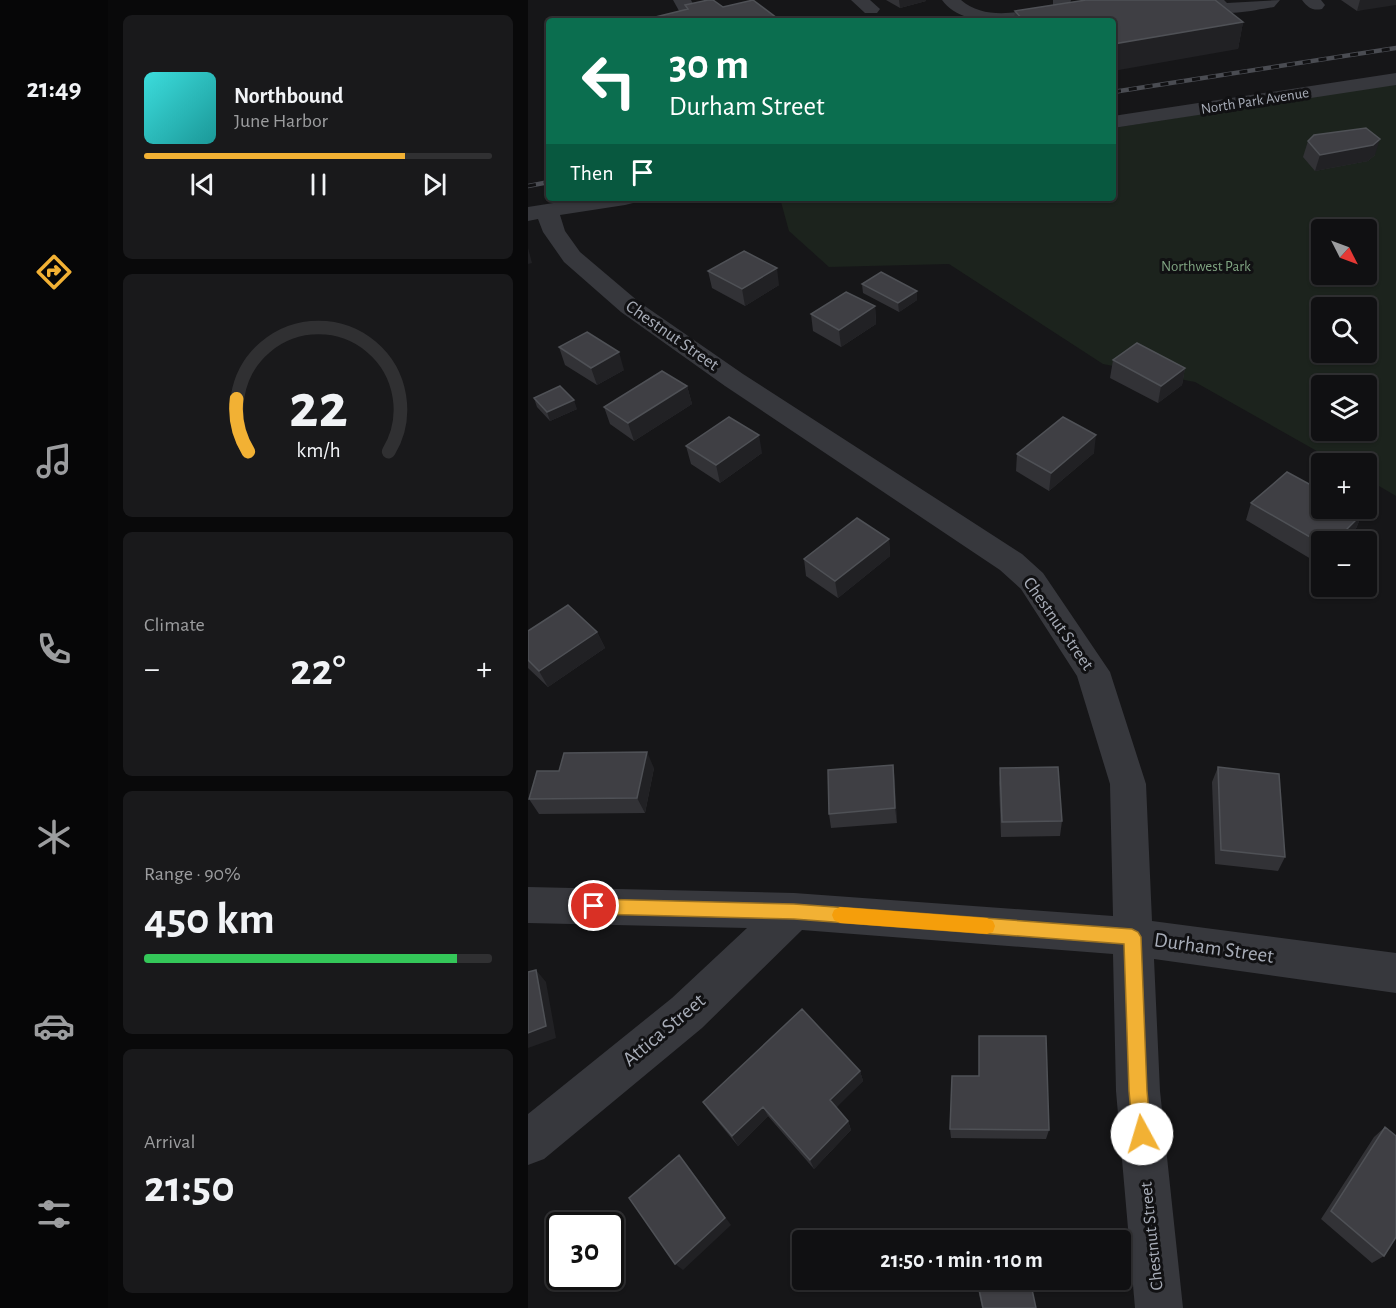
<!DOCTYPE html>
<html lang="en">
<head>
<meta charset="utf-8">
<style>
  :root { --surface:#101012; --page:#19191b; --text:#f1f3f6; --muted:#9c9d9f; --line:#303032; --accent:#f2b134 }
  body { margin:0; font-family:"Alegreya Sans",sans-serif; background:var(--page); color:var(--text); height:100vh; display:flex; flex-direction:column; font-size:22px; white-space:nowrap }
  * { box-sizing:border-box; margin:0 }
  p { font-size:20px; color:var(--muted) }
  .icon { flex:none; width:33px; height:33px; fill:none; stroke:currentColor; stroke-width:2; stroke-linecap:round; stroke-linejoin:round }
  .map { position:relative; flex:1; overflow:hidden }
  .panel { display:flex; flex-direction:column; gap:15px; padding:15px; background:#09090a; width:420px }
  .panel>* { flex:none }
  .hud { position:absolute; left:18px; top:18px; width:570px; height:183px; border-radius:6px; box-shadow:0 2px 4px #0004,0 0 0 2px var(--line); background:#0b6e4f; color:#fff; overflow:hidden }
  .needle { width:39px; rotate:132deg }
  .tools { position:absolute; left:783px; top:219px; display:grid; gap:12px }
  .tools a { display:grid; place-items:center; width:66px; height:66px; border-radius:6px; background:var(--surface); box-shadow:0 2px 4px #0004,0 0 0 2px var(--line); font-size:30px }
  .speed { position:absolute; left:18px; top:1212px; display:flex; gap:12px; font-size:30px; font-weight:700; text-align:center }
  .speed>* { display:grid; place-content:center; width:78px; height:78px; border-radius:50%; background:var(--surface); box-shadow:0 2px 4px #0004,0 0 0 2px var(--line); line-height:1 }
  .speed .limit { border:3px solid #111; border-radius:9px; background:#fff; color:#111 }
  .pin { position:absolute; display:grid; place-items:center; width:51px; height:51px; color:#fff; margin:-26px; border:3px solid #fff; border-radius:50%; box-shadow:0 2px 6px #0007 }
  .me { position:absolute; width:66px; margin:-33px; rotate:354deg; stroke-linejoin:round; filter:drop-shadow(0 0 4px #0008) }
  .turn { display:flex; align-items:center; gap:21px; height:126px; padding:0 24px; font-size:27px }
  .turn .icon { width:78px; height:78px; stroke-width:2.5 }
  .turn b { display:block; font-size:42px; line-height:51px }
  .then { display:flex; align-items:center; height:57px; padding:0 24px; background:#0003; gap:12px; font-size:22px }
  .big { font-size:45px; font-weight:600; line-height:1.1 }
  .panel .card { flex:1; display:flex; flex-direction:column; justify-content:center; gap:9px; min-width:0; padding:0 21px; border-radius:9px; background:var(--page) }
  .panel .dial { align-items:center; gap:0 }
  .dial svg { height:156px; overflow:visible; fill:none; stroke:var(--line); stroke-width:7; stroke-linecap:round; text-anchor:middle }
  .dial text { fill:var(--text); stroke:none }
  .song { display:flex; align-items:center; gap:18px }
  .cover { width:72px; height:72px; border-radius:9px; background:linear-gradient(135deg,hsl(180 70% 55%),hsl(180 70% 35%)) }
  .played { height:6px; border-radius:3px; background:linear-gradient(90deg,var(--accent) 75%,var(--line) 75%) }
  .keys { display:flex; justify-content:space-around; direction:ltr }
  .heat { display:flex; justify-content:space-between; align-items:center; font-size:33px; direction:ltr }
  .charge { height:9px; border-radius:4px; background:linear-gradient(90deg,#34c759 90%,var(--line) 0) }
  .trip { position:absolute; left:264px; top:1230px; width:339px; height:60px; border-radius:6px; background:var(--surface); box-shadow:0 2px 4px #0004,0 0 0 2px var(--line); font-weight:600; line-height:60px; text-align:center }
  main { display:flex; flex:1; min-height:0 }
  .tabs { display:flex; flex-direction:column; width:108px; justify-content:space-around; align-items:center; background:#060607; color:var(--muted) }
  .tabs .icon { width:42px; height:42px }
  .tabs .current { color:var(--accent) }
  .tabs b { font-size:27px; color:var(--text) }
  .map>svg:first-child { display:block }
  .green { fill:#1c231d; fill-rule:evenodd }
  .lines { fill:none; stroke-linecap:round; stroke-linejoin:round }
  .minor { fill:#37383d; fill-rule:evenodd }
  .rail-casing { stroke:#4a4c52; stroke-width:4.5 }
  .rail { stroke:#111113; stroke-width:3; stroke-dasharray:8; stroke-linecap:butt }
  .wall { fill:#323236 }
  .shaded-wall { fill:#212124 }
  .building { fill:#3f3f44; stroke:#4f5156; stroke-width:1.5 }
  .route { fill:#f2b134; stroke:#9d7322; stroke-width:1.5 }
  .slow { fill:#f59e0b }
  .labels { text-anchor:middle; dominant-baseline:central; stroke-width:6; stroke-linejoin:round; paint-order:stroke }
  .far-street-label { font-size:15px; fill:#a8adb8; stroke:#111113 }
  .far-park-label { font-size:15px; fill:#7fa381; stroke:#111113 }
  .street-label { font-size:18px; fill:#a8adb8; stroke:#111113 }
  .near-street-label { font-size:21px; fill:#a8adb8; stroke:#111113 }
</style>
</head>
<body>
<main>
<nav class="tabs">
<b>21:49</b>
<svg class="icon current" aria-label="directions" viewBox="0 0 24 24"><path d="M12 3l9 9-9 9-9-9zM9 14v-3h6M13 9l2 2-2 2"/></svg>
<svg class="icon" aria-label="music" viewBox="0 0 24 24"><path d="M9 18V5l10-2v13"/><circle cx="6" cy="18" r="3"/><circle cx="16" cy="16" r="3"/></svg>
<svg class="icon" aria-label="phone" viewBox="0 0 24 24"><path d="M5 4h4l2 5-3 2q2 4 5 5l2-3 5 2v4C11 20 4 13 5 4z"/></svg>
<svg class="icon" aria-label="climate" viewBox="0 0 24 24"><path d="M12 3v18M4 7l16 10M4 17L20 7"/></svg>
<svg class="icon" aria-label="car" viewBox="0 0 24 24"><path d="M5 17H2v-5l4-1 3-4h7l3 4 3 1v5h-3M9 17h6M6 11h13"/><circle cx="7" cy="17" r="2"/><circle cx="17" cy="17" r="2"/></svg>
<svg class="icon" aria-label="filters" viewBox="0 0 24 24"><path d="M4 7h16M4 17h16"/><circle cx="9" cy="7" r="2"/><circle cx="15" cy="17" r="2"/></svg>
</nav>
<section class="panel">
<div class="card">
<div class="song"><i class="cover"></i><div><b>Northbound</b><p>June Harbor</p></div></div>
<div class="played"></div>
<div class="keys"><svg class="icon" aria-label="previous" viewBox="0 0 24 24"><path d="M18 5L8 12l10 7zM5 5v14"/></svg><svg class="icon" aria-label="pause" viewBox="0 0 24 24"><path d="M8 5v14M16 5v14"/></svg><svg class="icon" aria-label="next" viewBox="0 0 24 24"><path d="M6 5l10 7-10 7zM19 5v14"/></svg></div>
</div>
<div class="card dial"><svg viewBox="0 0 100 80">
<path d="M14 69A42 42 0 1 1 86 69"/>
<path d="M14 69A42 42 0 0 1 8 42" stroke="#f2b134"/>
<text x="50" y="56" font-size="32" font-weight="700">22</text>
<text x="50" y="72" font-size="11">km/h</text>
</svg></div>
<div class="card"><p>Climate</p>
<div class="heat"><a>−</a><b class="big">22°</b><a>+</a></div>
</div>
<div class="card"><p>Range · 90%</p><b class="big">450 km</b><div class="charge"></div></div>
<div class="card"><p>Arrival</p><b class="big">21:50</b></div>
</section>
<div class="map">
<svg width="868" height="1308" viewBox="0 0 868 1308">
  <rect width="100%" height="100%" fill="#161618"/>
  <path class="green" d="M868,83V496L839,479L838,464L810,463L667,382L575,364L421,264L301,267L261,231L252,198H585V128ZM794,230H838V274H794ZM794,308H838V352H794ZM794,386H838V430H794Z"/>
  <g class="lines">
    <path class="minor" d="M145,0H163L170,14L167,18H155Z
      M323,0H342L352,9L349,13H337Z
      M414,0H433C458,22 496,11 525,6V0H543L539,13C505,21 438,33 414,0Z
      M677,0H696L699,3L752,0L746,7L740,8C719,11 692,20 677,0Z
      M774,0H793L797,5L794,9C785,11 780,8 774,0Z
      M868,73V85L585,128V116Z
      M57,198H108L105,203L97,205L32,215L37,231L52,252L111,302L215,374L494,554L515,573L582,672L618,784L624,921L868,953V993L626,959L632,1091L655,1308H607L588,1091L585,954L274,930L174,1028L16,1159L0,1165V1114L144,998L219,928L0,923V887L266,893L585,916L582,784L549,676L493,589L472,570L197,386L93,312L36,262L15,232L10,219L0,221V207Z"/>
    <defs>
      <path id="rail" d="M585,92L868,48
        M0,186L21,182"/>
    </defs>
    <use href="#rail" class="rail-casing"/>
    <use href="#rail" class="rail"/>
  </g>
  <path class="wall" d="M358,0H398V1L372,8Z
    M813,0H868L829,11Z
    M487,11L715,22L710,49L585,21H486Z
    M780,141L847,155L840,161L787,171L775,157Z
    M180,271L251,285L217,306L184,288Z
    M334,284L389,291V300L371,312L335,293Z
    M347,306L348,324L313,347L285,331L283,314Z
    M31,347L96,370L69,385L37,365Z
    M585,360L657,368L654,385L630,403L582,378Z
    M159,386L164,404L106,441L82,424L76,407Z
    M6,398L49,409L22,421L9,407Z
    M158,446L234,453L192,483L163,464Z
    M566,453L521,491L488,471L489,454Z
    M723,503L834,514L827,531L794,542V564L793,565L718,520Z
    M361,539L362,556L310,598L278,576L276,559Z
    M0,631L69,632L77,648L20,687L0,668Z
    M365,765L369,823L303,828L301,814Z
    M690,767L757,857L750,871L687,864L684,782Z
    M126,768L117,813L11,814L1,799Z
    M472,768L534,821L532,836L473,837L471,783Z
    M332,1071L335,1081L308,1107L320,1121L323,1130L286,1169L240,1116L210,1146L182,1112L175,1102Z
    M857,1127L856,1256L844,1263L793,1219L846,1137Z
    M422,1129L521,1130L518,1139L423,1138Z
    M448,1280H502L508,1308H454Z"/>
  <path class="shaded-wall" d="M371,0H398V1L372,8Z
    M832,0H868V5L829,11Z
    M715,22L710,49L585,71V44Z
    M852,139L847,155L840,161L787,171L792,155Z
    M0,248L4,263L0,264Z
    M249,268L251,285L217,306L214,289Z
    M389,291V300L371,312L370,303Z
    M347,306L348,324L313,347L311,330Z
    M91,352L96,370L69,385L63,368Z
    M657,368L654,385L630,403L633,386Z
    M159,386L164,404L106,441L100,423Z
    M46,400L49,409L22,421L19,412Z
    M231,435L234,453L192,483L188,465Z
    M568,435L566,453L521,491L523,473Z
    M834,514L827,531L817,542H806Z
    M361,539L362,556L310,598L307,581Z
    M69,632L77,648L20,687L11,671Z
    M119,752L126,768L117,813L109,798Z
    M365,765L367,780L369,823L367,808Z
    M8,970L18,982L28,1038L0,1048V1033Z
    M332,1071L335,1081L306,1110L302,1100Z
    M235,1107L240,1116L210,1146L204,1136Z
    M320,1121L323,1130L286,1169L282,1160Z
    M151,1155L158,1163L203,1225L155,1270L147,1264Z"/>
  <path class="building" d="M180,0H185L195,7L225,0L253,21H111L160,9L157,5Z
    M558,0H687L715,22L585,44V21H496L487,11Z
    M838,128L852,139L845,145L792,155L780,141L786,135Z
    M216,251L249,268L214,289L180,271Z
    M353,272L389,291L370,303L334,284Z
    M318,292L347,306L311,330L283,314Z
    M59,332L91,352L63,368L31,347Z
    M609,343L657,368L633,386L585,360Z
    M134,371L159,386L100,423L76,407Z
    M32,386L46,400L19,412L6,398Z
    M201,417L231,435L188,465L158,446Z
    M535,417L568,435L523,473L489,454Z
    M759,472L794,491V508H824L834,514L806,542H794V544L723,503Z
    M329,518L361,539L307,581L276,559Z
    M40,605L69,632L11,671L0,660V631Z
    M119,752L109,798L1,799L9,771H31L36,753Z
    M365,765L367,808L301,814L300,770Z
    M530,767L534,821L474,822L472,768Z
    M690,767L751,774L757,857L693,850Z
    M8,970L18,1026L0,1033V972Z
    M274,1009L332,1071L302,1100L320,1121L282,1160L235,1107L204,1136L175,1102Z
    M451,1036H518L521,1130L422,1129L424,1076H451Z
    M857,1127L868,1136V1237L856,1256L803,1211Z
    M151,1155L197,1218L147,1264L101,1198Z
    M449,1280H502L508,1308H455Z"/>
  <path class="route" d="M66,899L266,904L604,929L610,932L613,937L619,1091L623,1134L621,1141L614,1144L608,1141L605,1134L601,1091L596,944L266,919L66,914L61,912L58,906L61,901Z"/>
  <path class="slow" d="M312,907L459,918L465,921L467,926L465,932L459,934L312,923L306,920L304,915L306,910Z"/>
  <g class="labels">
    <g class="far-street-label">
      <text transform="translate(727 101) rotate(-9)">North Park Avenue</text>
    </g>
    <g class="far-park-label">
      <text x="678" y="266">Northwest Park</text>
    </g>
    <g class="street-label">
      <text transform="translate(144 336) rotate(35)">Chestnut Street</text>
      <text transform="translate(530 624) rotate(55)">Chestnut Street</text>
      <text transform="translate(624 1236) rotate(-96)">Chestnut Street</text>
    </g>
    <g class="near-street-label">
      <text transform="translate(686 948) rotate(8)">Durham Street</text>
      <text transform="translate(136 1030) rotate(-40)">Attica Street</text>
    </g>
  </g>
</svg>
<div class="tools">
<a><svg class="needle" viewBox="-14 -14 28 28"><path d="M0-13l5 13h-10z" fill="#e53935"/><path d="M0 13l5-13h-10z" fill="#9c9d9f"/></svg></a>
<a><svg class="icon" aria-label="search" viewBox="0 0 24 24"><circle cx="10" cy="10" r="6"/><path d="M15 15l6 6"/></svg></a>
<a><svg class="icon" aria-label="layers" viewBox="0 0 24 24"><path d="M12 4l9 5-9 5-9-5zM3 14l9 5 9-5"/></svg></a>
<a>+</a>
<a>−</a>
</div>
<div class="speed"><div class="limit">30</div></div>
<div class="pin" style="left:66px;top:906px;background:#d93025"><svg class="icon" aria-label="arrive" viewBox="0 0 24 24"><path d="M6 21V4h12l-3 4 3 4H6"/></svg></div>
<svg class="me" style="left:614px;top:1134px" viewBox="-20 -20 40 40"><circle r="19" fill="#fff"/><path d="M0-13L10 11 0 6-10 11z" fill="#f2b134"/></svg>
<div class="trip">21:50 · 1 min · 110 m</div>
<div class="hud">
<div class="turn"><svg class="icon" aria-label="left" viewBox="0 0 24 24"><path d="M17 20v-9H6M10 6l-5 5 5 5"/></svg><div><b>30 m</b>Durham Street</div></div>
<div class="then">Then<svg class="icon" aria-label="arrive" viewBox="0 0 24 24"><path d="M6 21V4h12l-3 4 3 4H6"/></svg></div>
</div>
</div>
</main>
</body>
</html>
